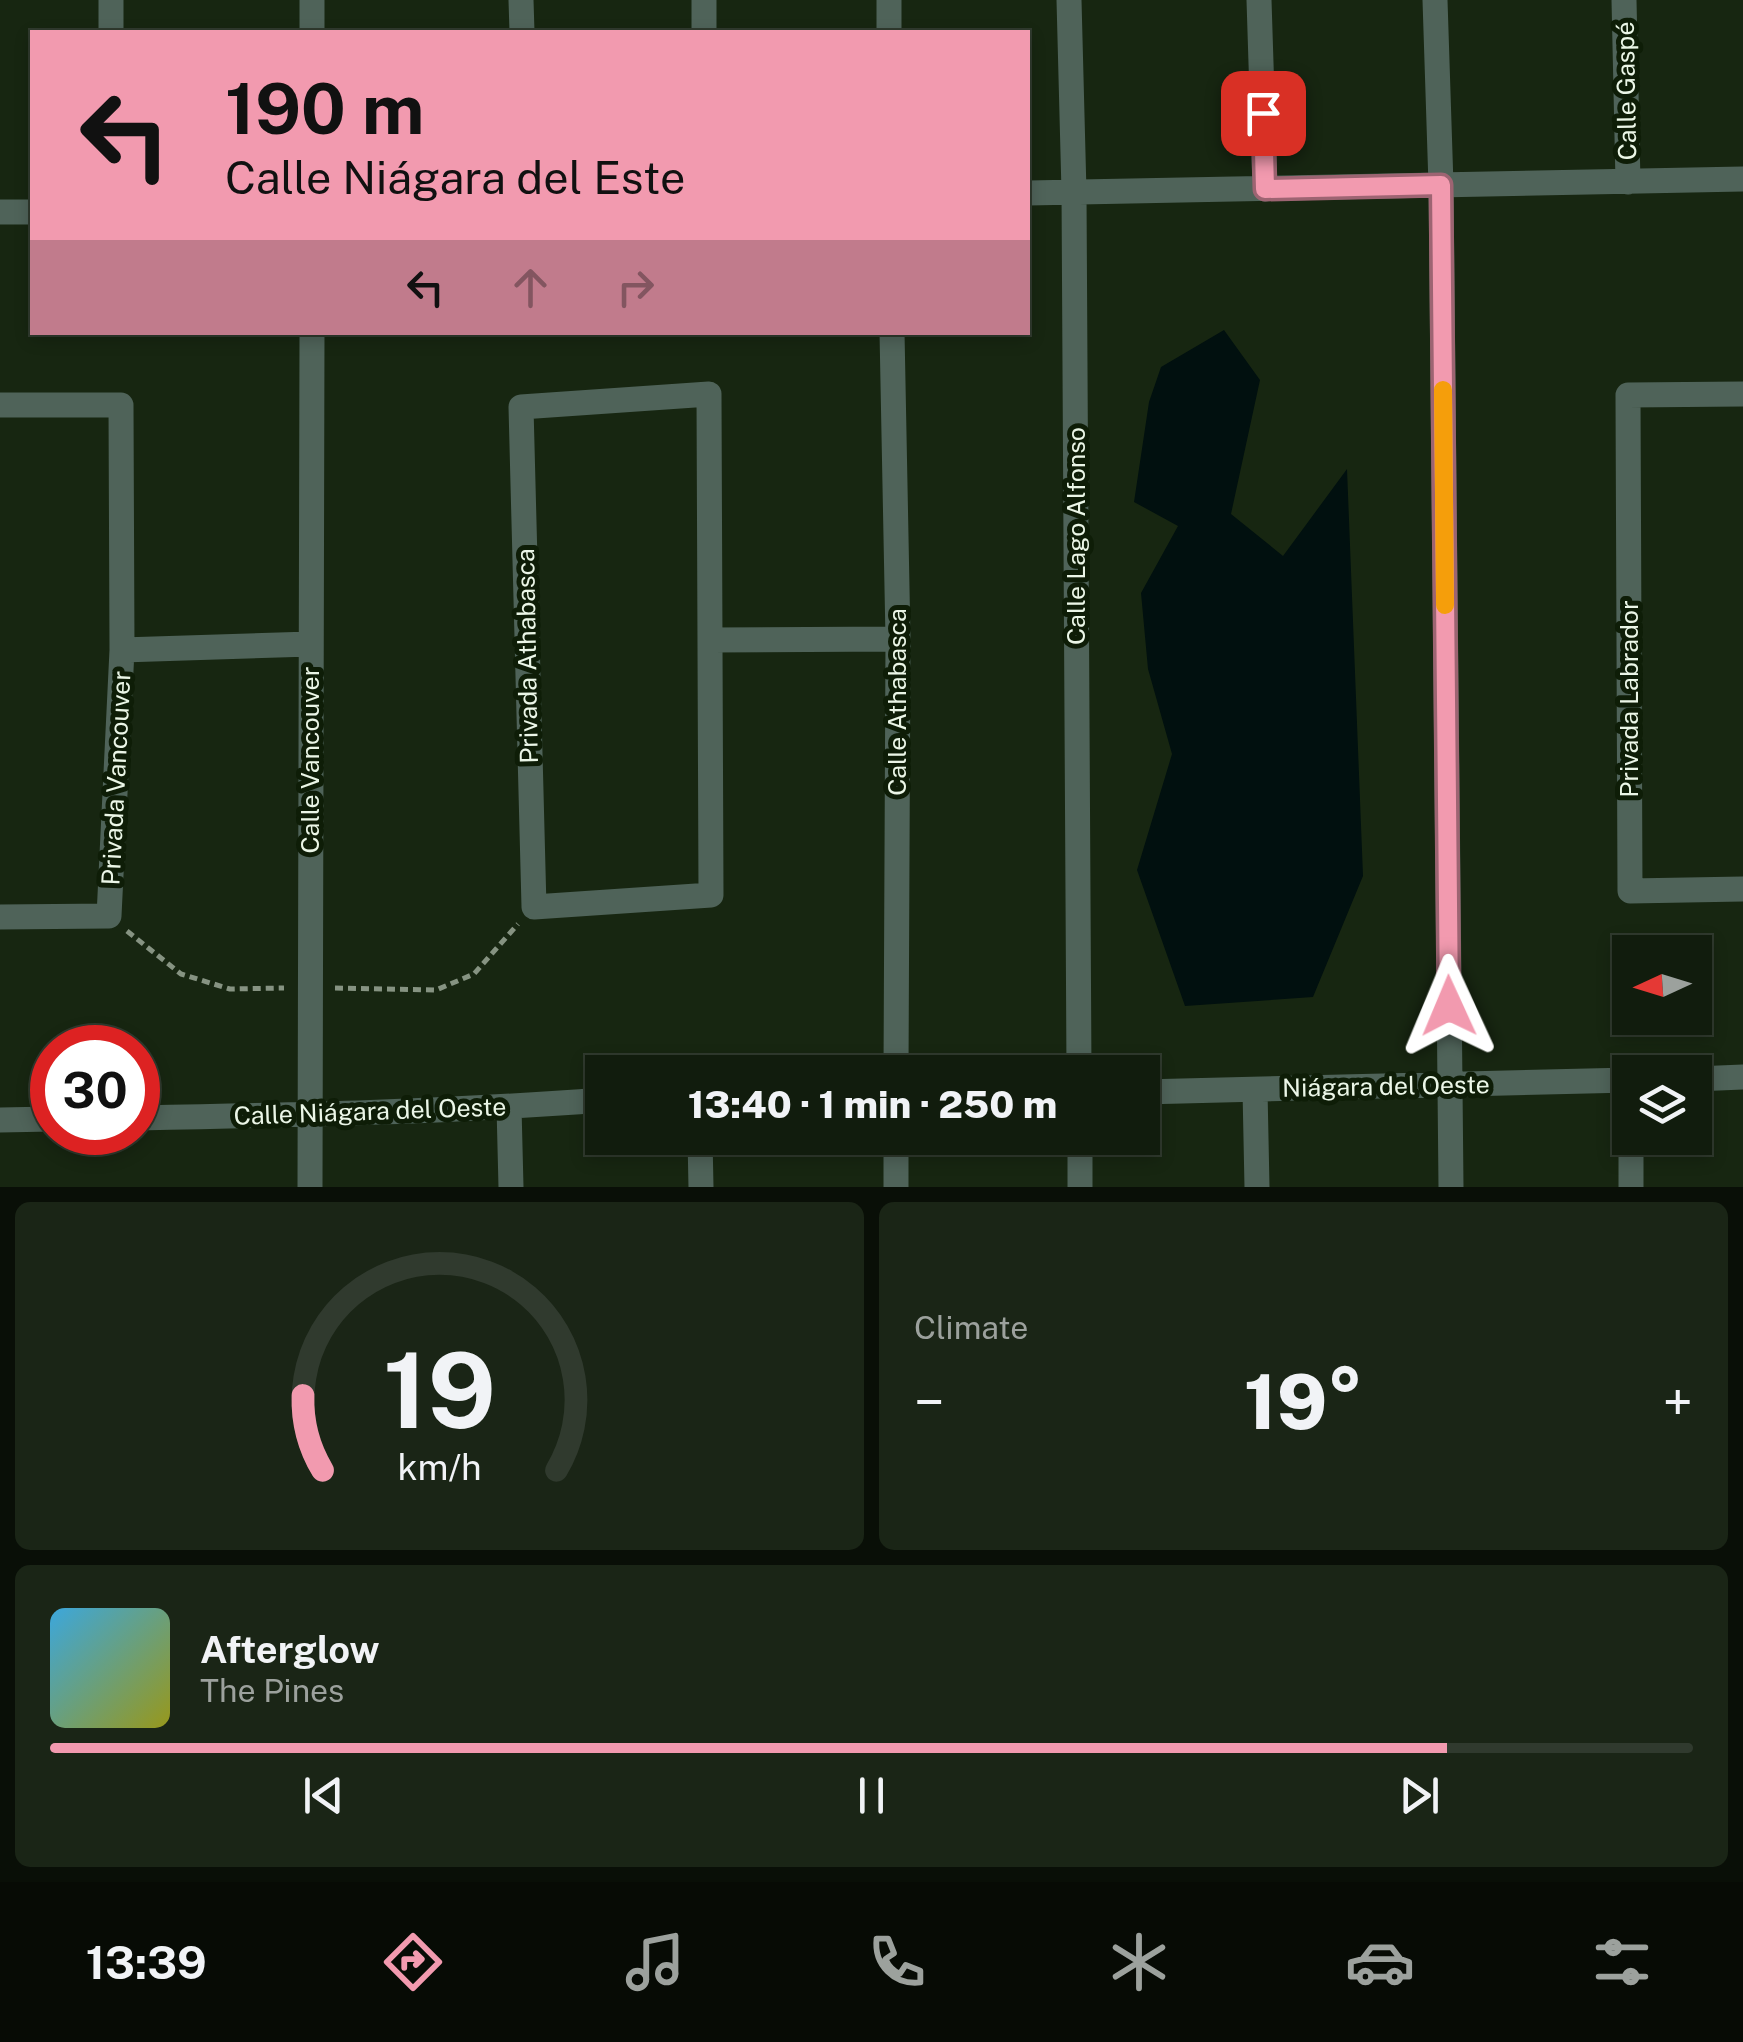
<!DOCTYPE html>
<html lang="en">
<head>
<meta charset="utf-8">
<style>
  :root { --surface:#111c0d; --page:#1a2516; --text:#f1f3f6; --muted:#9ca19d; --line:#303a2e; --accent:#f29aaf }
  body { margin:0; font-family:"Public Sans",sans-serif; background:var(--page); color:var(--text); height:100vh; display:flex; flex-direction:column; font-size:38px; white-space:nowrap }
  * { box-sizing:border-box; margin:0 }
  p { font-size:32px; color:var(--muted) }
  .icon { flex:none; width:55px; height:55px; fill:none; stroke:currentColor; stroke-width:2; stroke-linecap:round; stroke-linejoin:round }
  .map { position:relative; height:1187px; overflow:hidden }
  .details { display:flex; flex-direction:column; gap:15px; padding:15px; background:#090f07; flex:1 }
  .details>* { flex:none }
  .top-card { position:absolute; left:30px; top:30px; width:1000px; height:305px; border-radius:0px; box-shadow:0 5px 15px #0003,0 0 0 2px var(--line); background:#f29aaf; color:#111; overflow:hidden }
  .needle { width:65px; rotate:266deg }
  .buttons { position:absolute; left:1612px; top:935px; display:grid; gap:20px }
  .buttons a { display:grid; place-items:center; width:100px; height:100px; border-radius:0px; background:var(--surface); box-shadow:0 5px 15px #0003,0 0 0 2px var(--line); font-size:50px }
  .speed { position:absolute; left:30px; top:1025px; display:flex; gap:20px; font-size:50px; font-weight:700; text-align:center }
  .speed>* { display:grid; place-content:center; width:130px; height:130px; border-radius:50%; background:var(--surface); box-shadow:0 5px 15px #0003,0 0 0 2px var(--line); line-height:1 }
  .speed .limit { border:15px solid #d22; background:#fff; color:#111 }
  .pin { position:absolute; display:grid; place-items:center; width:85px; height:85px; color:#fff; margin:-42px; border-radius:20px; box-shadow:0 5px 15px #0006 }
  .me { position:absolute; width:110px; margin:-55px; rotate:359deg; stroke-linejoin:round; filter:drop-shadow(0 0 8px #0008) }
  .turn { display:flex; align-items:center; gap:35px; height:210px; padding:0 30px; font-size:45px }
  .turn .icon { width:130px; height:130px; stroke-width:2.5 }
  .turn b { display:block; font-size:70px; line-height:85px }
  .lanes { display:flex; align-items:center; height:95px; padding:0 30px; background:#0003; justify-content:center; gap:50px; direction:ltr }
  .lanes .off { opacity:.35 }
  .big { font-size:75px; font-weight:800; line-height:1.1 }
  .details .tile { flex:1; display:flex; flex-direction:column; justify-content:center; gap:15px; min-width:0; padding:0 35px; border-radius:15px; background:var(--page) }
  .details .dial { align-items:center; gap:0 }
  .dial svg { height:260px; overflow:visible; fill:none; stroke:var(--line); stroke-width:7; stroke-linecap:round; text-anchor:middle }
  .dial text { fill:var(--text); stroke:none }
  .song { display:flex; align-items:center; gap:30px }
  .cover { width:120px; height:120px; border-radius:15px; background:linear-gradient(135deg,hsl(200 70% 55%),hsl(60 70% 35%)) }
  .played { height:10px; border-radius:5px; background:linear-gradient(90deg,var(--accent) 85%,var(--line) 85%) }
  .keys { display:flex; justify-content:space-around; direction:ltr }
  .heat { display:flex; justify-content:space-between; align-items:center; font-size:55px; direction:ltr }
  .details .tiles { flex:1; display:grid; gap:15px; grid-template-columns:1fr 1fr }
  .tile:last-child { grid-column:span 2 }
  .trip { position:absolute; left:585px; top:1055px; width:575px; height:100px; border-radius:0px; background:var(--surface); box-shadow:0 5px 15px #0003,0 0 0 2px var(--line); font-weight:800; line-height:100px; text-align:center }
  .dock { display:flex; height:160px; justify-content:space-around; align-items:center; background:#070b05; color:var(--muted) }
  .dock .icon { width:70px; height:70px }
  .dock .current { color:var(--accent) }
  .dock b { font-size:45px; color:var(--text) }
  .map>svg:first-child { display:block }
  .water { fill:#01100f }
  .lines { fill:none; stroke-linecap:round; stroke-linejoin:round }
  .path { stroke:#869382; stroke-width:5; stroke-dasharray:8 5; stroke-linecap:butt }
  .minor { stroke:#4f6359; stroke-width:25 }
  .tertiary { stroke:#4f6359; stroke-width:25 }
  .route-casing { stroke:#9d6472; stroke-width:25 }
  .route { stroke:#f29aaf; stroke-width:18 }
  .slow { stroke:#f59e0b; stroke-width:18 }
  .labels { text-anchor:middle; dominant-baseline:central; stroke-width:10; stroke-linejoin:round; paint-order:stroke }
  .street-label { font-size:25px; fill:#ebf6e7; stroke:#0e1d07 }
</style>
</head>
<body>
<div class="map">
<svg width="1743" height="1187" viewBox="0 0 1743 1187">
  <rect width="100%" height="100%" fill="#172611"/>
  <path class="water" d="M1224,330L1260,380L1231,514L1283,556L1347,469L1363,876L1313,997L1185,1006L1137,870L1172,754L1148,669L1141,593L1178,526L1134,502L1149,402L1161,367Z"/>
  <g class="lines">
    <path class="path" d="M127,931L181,974L230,989L284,988
      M335,988L436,990L474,974L518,924"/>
    <path class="minor" d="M111,0V32
      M521,0L522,32
      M704,0V32
      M1069,0L1074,192L1079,1072
      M1259,0L1265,189
      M1435,0L1441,185L1451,1187
      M1624,0L1628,182
      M889,32V0
      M1028,193L1743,179
      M892,332L898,639L896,1072
      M709,394L711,895L534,907L521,407Z
      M1743,394L1628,395L1630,891L1743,889
      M0,405H121L122,650L109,916L0,917
      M710,640L898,639
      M122,650L311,644
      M1695,1079L1743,1077
      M1255,1090L1257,1187
      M1142,1092L1630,1080
      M509,1107L511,1187
      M138,1118C293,1115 448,1112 602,1100
      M0,1120L52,1119
      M700,1138L701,1187
      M1080,1138V1187
      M1631,1138V1187
      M310,1187L312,332
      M896,1187V1138"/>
    <path class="tertiary" d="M312,0V32
      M0,212H32"/>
  </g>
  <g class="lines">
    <defs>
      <path id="route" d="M1263,113L1265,189L1441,185L1449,1006"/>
    </defs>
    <use href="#route" class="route-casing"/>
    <use href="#route" class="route"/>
    <path class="slow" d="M1443,390L1445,605"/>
  </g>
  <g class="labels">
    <g class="street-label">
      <text transform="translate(1626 91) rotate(-91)">Calle Gaspé</text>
      <text transform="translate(1076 536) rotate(-90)">Calle Lago Alfonso</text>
      <text transform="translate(527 656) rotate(-91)">Privada Athabasca</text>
      <text transform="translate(1629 699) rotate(-90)">Privada Labrador</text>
      <text transform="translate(897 702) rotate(-90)">Calle Athabasca</text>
      <text transform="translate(310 760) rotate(-90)">Calle Vancouver</text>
      <text transform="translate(116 778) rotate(-87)">Privada Vancouver</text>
      <text transform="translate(1386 1086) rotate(-1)">Niágara del Oeste</text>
      <text transform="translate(370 1111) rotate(-2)">Calle Niágara del Oeste</text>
    </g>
  </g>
</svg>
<div class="buttons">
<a><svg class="needle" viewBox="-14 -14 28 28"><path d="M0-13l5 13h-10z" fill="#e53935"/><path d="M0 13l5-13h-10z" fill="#9ca19d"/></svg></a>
<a><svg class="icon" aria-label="layers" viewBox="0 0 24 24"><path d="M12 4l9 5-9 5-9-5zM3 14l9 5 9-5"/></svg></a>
</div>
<div class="speed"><div class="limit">30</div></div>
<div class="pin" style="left:1263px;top:113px;background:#d93025"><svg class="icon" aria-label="arrive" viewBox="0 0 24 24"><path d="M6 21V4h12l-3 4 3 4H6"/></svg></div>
<svg class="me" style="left:1449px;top:1006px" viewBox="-20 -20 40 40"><path d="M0-17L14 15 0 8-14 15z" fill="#f29aaf" stroke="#fff" stroke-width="4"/></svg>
<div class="trip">13:40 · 1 min · 250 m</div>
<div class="top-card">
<div class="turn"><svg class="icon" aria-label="left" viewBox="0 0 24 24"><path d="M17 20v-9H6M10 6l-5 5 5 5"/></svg><div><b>190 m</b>Calle Niágara del Este</div></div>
<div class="lanes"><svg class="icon" aria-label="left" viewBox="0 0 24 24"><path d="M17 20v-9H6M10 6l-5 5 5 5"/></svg><svg class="icon off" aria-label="ahead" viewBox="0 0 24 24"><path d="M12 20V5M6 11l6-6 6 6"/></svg><svg class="icon off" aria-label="right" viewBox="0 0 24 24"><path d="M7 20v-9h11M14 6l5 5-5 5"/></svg></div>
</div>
</div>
<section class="details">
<div class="tiles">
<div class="tile dial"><svg viewBox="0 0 100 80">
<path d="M14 69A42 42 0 1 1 86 69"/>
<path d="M14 69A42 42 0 0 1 8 46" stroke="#f29aaf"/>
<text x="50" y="56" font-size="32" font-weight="700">19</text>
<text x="50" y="72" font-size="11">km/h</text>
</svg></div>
<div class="tile"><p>Climate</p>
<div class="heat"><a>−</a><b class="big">19°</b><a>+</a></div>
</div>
<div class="tile">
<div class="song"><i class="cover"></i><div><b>Afterglow</b><p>The Pines</p></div></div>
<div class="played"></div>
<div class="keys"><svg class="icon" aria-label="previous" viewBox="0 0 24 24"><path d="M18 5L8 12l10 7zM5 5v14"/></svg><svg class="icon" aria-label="pause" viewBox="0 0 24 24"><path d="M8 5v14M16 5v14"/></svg><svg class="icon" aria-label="next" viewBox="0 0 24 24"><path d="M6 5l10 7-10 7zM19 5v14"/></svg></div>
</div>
</div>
</section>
<nav class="dock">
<b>13:39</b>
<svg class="icon current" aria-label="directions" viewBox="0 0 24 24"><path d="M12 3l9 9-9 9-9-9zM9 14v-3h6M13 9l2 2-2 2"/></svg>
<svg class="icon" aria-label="music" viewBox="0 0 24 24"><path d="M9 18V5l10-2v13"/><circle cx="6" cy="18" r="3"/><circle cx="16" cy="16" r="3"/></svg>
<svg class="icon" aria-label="phone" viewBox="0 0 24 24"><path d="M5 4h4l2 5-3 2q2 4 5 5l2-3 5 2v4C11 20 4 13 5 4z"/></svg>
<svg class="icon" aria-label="climate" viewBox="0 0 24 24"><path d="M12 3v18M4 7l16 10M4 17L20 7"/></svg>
<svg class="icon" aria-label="car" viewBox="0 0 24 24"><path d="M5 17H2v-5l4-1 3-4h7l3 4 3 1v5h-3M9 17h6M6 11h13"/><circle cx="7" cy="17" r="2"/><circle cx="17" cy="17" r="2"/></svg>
<svg class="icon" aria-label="filters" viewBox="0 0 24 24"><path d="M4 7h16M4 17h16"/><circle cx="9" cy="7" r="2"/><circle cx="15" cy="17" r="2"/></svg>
</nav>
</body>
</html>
